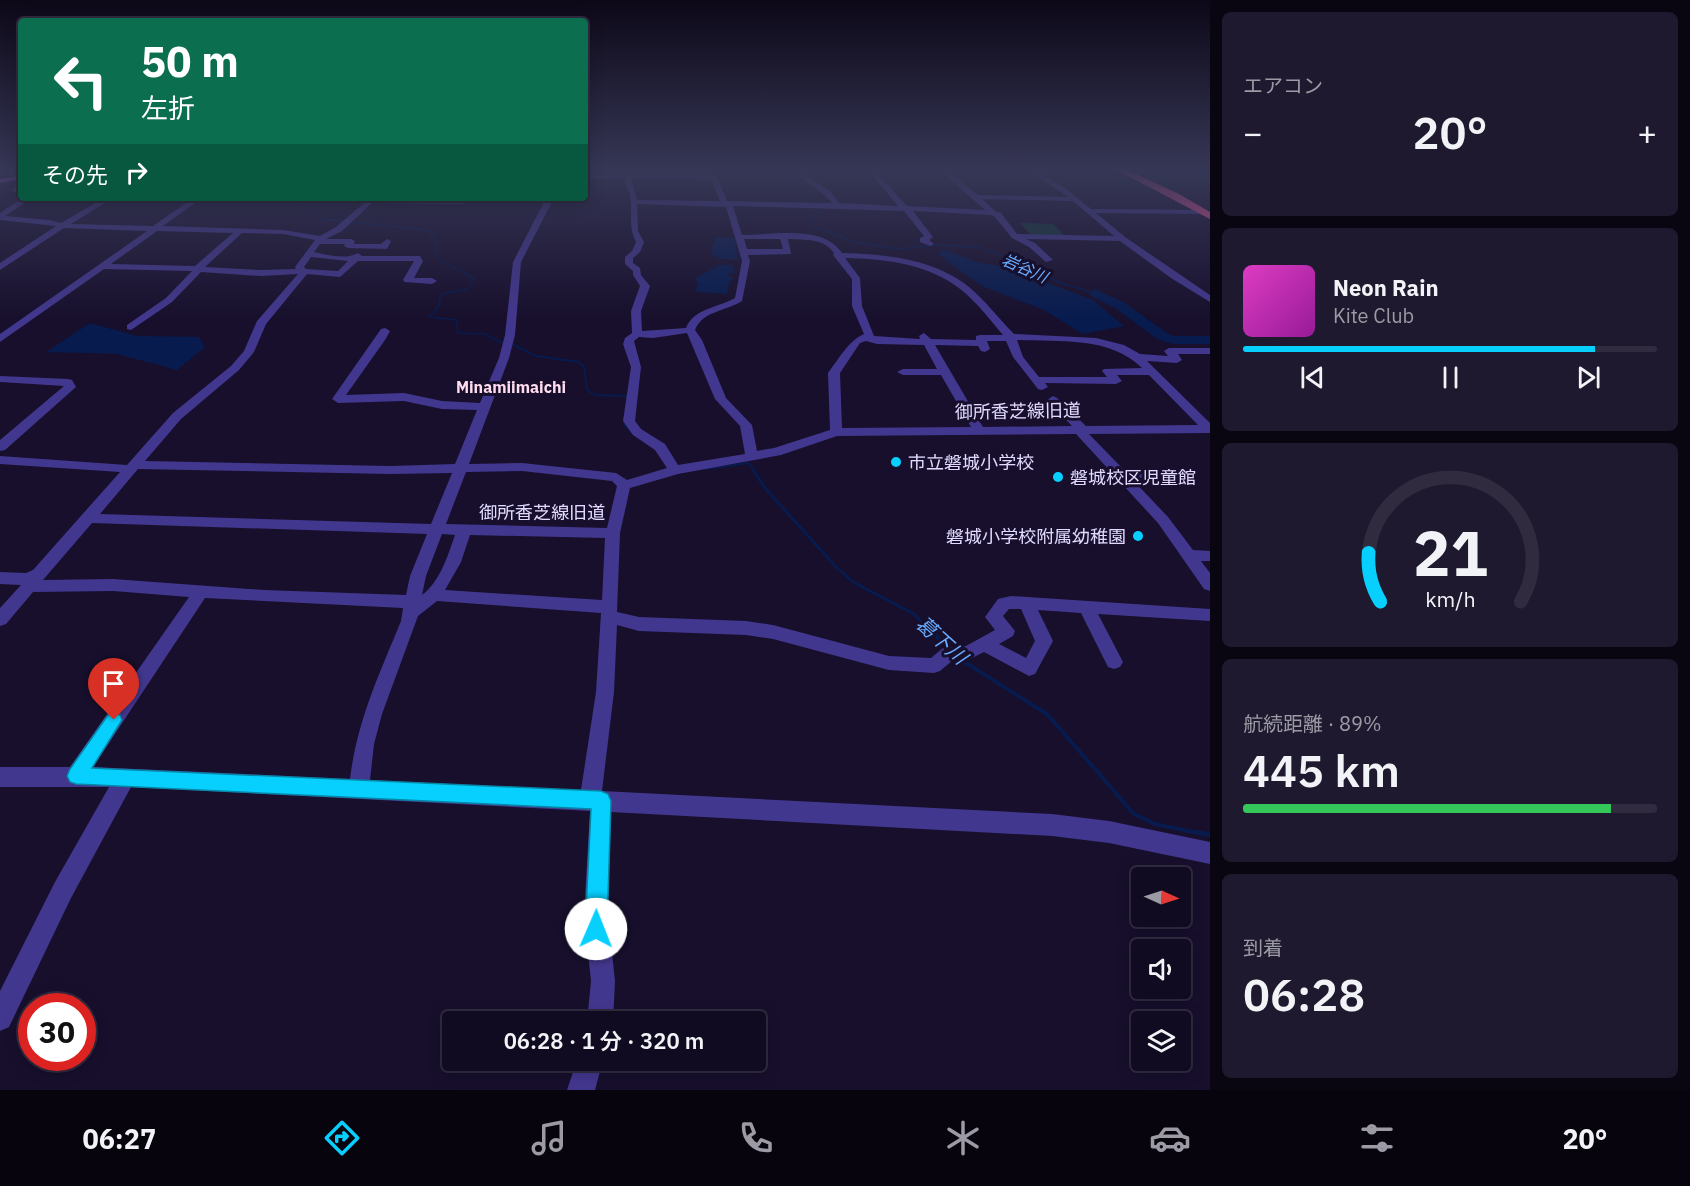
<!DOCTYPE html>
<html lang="ja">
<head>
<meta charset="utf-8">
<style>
  :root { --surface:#110b21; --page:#1e192e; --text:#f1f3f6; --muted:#9c9ba5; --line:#302b3f; --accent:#07d0ff }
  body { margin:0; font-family:"IBM Plex Sans","Noto Sans JP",sans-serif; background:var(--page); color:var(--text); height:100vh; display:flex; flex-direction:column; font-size:22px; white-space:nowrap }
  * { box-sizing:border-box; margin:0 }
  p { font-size:20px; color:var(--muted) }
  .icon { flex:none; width:33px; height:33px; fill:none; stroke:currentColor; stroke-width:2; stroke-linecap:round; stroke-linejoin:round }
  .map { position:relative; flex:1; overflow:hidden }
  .drawer { display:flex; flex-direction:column; gap:12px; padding:12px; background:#090612; width:480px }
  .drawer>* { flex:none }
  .guide { position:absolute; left:18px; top:18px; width:570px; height:183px; border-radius:6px; box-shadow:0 3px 15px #0003,0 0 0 2px var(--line); background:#0b6e4f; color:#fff; overflow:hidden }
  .needle { width:39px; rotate:93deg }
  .controls { position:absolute; left:1131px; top:867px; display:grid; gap:12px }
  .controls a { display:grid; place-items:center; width:60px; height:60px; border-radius:6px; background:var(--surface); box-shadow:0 3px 15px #0003,0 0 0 2px var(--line); font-size:30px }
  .speed { position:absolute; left:18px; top:993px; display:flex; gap:12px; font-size:30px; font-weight:700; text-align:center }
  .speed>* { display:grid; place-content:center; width:78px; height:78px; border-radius:50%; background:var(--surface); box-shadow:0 3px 15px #0003,0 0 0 2px var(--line); line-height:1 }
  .speed .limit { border:9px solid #d22; background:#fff; color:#111 }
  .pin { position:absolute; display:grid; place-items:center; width:51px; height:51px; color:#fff; margin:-62px -26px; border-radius:50% 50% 50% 0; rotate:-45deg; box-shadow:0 0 6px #0007 }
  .pin .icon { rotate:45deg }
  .me { position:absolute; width:66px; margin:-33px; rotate:1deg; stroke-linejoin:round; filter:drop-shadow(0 0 4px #0008) }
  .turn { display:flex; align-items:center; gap:21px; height:126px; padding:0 24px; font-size:27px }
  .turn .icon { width:78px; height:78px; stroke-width:2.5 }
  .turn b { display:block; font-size:42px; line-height:51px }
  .then { display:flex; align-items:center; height:57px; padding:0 24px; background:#0003; gap:12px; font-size:22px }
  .big { font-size:45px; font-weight:600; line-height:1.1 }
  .drawer .card { flex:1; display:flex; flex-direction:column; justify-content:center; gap:9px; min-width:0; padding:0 21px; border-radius:9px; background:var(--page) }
  .drawer .dial { align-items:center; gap:0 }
  .dial svg { height:156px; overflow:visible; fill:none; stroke:var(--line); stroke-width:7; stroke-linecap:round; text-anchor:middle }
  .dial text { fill:var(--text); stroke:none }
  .song { display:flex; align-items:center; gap:18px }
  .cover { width:72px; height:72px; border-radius:9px; background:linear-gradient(135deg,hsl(310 70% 55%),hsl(300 70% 35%)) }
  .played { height:6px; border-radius:3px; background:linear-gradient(90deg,var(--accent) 85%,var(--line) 85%) }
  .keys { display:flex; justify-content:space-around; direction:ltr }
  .heat { display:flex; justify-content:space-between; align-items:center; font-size:33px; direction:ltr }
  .charge { height:9px; border-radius:4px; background:linear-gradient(90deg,#34c759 89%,var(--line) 0) }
  .trip { position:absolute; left:442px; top:1011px; width:324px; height:60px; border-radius:6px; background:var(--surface); box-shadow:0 3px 15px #0003,0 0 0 2px var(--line); font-weight:600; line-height:60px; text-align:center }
  .tab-bar { display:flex; height:96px; justify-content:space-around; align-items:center; background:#07040d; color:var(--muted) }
  .tab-bar .icon { width:42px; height:42px }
  .tab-bar .on { color:var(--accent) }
  .tab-bar b { font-size:27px; color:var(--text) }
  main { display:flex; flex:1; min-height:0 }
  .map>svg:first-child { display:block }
  .green { fill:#123537 }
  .water { fill:#071b4e }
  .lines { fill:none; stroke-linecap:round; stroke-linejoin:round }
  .stream-far4 { stroke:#071b4e; stroke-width:1.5 }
  .stream-far3 { stroke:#071b4e; stroke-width:2 }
  .stream-far2 { stroke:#071b4e; stroke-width:3 }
  .stream-far1 { stroke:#071b4e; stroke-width:4 }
  .stream { stroke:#071b4e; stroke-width:4.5 }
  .river { fill:#071b4e; fill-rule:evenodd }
  .minor { fill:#42378e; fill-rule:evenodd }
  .major { fill:#d262ff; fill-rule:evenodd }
  .highway { fill:#ff5698; fill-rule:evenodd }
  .route { fill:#07d0ff; stroke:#0587a6; stroke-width:1.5 }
  .poi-dot { fill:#07d0ff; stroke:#170f2c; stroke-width:2 }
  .labels { text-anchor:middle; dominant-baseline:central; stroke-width:6; stroke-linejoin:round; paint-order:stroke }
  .far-water-label { font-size:16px; font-style:italic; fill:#69acff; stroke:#170f2c }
  .far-neighbourhood-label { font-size:16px; font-weight:bold; fill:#ffddef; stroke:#170f2c }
  .street-label { font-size:18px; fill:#e2dbff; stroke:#170f2c }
  .poi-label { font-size:18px; fill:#e2dbff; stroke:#170f2c; text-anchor:start }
  .water-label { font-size:20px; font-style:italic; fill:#69acff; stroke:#170f2c }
</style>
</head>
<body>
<main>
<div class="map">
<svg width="1210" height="1090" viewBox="0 0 1210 1090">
  <rect width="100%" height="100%" fill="#170f2c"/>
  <path class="green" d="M1020,223L1053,224L1065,236L1031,235Z"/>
  <path class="water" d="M716,237L735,239L738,260L720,259L713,255L711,249Z
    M942,249L979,263L1003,266L1093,300L1124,326L1083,334L1044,310L982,286L939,255Z
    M718,265H732L735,273H729L727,275L733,278L729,283L727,294L698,292L696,290L698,284L695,279C702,273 711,272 718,265Z
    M90,323L137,336L199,337L205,347L177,370L117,354L46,352Z"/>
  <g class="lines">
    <path class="stream-far4" d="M764,168L796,185L809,204
      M296,198L323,219L420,229L431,233L436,240L434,252L442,262L474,278L468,289L441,294L438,307L429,317L456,320L458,333L485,334L502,343
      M815,208L818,212L810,221L812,226L854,242L897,249L939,245L977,247L998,254L1061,283L1095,293
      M514,345L517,346"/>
    <path class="stream-far3" d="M514,345L536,356L579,362L584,367L587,390L595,395L629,396
      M626,420L625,425L633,434
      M706,469L749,463L754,471"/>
    <path class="stream-far2" d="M753,470L765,488L836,567L853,582L914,614L931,631"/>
    <path class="stream-far1" d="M930,630L949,649
      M958,658L1047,714L1134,814L1155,824L1203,834"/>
    <path class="stream" d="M1196,832L1210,835"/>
    <path class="river" d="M0,168L6,171L0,178Z
      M1095,289L1123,302L1167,333L1174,336H1210V344H1173L1157,339L1115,308L1091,296L1089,293Z"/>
    <path class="minor" d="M0,168H7L19,176L14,177Z
      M795,168H801L806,176L830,191L839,203L898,206L866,168H872L907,206L985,210L937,168H944L978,195L1068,197L1025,168H1032L1065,188L1091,209L1207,210L1208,212L1204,214L1096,213L1125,237L1210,295V302L1171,278L1120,241L1026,239L1035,243L1053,260L1046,262L1029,247L1012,238L995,217L991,215L913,211L933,237L929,240L934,244L930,246L920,242V238L924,236L904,211L733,206L742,235C772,235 823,224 842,253C886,254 934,259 969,287C986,301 999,319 1014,334L1096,338L1124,345L1140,354L1168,356L1164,351L1169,348H1210V354H1178L1182,360L1177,363L1147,361L1210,423V433L1089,434L1123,469L1167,471L1169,474L1162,478H1131L1168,517L1193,550L1210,551V561H1201L1210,573V591L1204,589L1158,523L1076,434L837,436L781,455L678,474L630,488L620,533L617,612L639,617L746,621L773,625L889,656L931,658L943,648L966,646L995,630L985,617L998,599L1011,596L1210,609V621L1098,614L1123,662L1120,667L1114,669L1108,667L1081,613L1038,610L1053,641L1035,674L1029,676L984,652L968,660H953L940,671L934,673L889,670L773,639L746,635L639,631L617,625L614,692L602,791L1052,814L1109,821L1210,842V864L1109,843L1052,836L611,812L608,915L615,981L613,1022H587L591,981L584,915L590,811L131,787L71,898L9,1027L0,1031V991L55,882L109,787H0V767H70L189,597L113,591L33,592L6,624L0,626V608L21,585L0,584V572L26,573L33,570L120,472L0,464V456L127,465L173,413L231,366L244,351L257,321L298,274L261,276L201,272L172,302L131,330L127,329V325L166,298L192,271L104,269L0,342V334L147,231L64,228L0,270V263L56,226L0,220V213L23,198H32L5,216L49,220L61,223L104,198H113L71,224L153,226L193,198H202L163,226L283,230L320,236L336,227L370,198H469L463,204L372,203L342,231L326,239H351L355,241L354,244H381L387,239L391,241L387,249L348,248L344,246L345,244H320L314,252C328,255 345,260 358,253L362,256H420L423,261L414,278H432L437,281L432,284L405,282L403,280L414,261H358L340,277L307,274L266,324L254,352L239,370L181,419L145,461L390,466L455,464L477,410L442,409L404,401L338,403L332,399L381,329L385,328L390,331L385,340L346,395L404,393L442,401L480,403L499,358L505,335L513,262L546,198H554L521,262L515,335L509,358L469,464L522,463L616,473L627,480L667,468L655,450L633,435L623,421L631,367L623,344L625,338L632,333L631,311L640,286L633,275V271L625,264V257L632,251L636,242C627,225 634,209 629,192C627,187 625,185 625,178H585V174L714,175L717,177L727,201L832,203C821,188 803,184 795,168ZM631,178L711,179L720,201L637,200ZM982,199L1073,201L1114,236L1017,234L1001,213L995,211ZM637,204L726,207L742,261L735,298C718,308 694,308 686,328L642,331L641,311L650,286L641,275L640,268L633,263V258L640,252L644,242L638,231ZM157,231L233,233L195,266L111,264ZM242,233L283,234L315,240L295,267L296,269L261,270L205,267ZM744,239H780L783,249H747ZM788,239C805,240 824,238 834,253L833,255L852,279V306L864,334C848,341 839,359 828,373L830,430L774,448L757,451L752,425L726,398L702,340L695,330C702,311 727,311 742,301L750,261L748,255L791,254ZM311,257L348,261L338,271L306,269L304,267ZM845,258C887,259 932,264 965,293C979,305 991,321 1003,335H980L976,336V340L931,339L924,333L919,336L920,339L874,336L862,306L860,278ZM687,333L715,399L740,426L745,454L678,465L665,444L641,429L635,421L641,367L634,341L639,337L653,338ZM1017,340C1059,342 1110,336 1142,368L1104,369L1102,371L1107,377H1039L1023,357ZM866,341L877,344L924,345L937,369H903L897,372L903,375H941L971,427L842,428L840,373L860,343ZM987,341H1006L1013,357L1038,389L1042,390L1048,387L1045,383L1116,384L1122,381L1117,375H1149L1198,425L1086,426L1057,398L1053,396L1047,400L1072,426L983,427L935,345L978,346L981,351L985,352L990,349ZM138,469L390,474L452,473L431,524L100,514ZM522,471L612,481L617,486L607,528L446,524L466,472ZM92,523L427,534L410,576L406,595L264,590L113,579L43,580ZM442,534L455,535C448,555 440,582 422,595L426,576ZM470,535L605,538L602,600L445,590L461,562ZM205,598L403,608L401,621C379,675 357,721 350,779L93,767ZM437,601L601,613L596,692L581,790L370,780L374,744L382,714L418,616ZM1009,609H1021L1035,641L1026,658L999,644L1013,636L1015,631L1003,616Z
      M21,182L19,189L21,194L12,191V189Z
      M0,376L68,379L72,380L76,387L5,450L0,451V440L64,386L0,382Z
      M577,1060H603L595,1090H567Z"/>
    <path class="major" d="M21,175V179L0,183V179Z"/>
    <path class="highway" d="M1113,168H1123L1179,194L1210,212V219Z"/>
  </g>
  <linearGradient id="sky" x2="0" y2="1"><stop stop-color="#0d0818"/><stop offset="0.53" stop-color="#363756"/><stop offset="1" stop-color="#363756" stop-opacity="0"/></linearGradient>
  <rect width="1210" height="320" fill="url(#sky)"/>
  <path class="route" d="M114,713L120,715L122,720L92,768L601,791L608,794L611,801L607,929L604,937L596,940L589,937L585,929L591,809L76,784L70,782L67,776L70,769L108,715Z"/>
  <g class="poi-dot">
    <circle cx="896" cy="462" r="6"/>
    <circle cx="1058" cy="477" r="6"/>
    <circle cx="1138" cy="536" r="6"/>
  </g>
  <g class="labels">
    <g class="far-water-label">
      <text transform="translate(1025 268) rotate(24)">岩谷川</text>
    </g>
    <g class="far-neighbourhood-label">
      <text x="511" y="387">Minamiimaichi</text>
    </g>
    <g class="street-label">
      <text transform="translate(1018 411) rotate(-1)">御所香芝線旧道</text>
      <text x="542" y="512">御所香芝線旧道</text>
    </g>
    <g class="poi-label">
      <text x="908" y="462">市立磐城小学校</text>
      <text x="1070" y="477">磐城校区児童館</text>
      <text x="1126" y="536" text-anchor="end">磐城小学校附属幼稚園</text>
    </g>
    <g class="water-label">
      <text transform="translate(942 640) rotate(42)">葛下川</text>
    </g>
  </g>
</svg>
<div class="controls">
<a><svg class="needle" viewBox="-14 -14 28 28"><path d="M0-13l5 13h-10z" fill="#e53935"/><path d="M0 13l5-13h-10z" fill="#9c9ba5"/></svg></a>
<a><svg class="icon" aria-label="sound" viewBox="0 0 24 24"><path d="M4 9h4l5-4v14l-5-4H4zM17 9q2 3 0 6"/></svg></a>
<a><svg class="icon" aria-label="layers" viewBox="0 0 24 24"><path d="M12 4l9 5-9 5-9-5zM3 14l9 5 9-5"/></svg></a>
</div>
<div class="speed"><div class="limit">30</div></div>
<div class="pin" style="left:114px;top:720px;background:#d93025"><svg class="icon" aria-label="arrive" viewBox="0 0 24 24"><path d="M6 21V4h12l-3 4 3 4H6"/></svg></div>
<svg class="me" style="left:596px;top:929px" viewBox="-20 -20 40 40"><circle r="19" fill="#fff"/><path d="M0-13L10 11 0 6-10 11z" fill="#07d0ff"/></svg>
<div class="trip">06:28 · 1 分 · 320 m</div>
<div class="guide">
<div class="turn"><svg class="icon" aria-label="left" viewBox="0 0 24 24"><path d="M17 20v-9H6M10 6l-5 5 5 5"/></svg><div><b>50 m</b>左折</div></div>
<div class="then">その先<svg class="icon" aria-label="right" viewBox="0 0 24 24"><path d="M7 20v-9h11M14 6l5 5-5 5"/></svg></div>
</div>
</div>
<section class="drawer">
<div class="card"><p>エアコン</p>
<div class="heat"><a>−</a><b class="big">20°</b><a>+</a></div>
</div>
<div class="card">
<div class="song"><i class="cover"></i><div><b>Neon Rain</b><p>Kite Club</p></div></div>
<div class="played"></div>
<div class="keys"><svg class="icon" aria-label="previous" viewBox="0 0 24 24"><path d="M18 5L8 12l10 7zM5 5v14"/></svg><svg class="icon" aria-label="pause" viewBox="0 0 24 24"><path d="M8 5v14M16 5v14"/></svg><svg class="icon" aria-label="next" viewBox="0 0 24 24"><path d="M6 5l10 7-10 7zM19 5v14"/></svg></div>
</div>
<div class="card dial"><svg viewBox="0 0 100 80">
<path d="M14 69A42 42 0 1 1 86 69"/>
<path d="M14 69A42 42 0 0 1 8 44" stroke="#07d0ff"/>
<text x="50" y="56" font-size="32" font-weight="700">21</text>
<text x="50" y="72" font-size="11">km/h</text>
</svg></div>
<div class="card"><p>航続距離 · 89%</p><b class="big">445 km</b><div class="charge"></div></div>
<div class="card"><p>到着</p><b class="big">06:28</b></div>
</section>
</main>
<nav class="tab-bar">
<b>06:27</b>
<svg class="icon on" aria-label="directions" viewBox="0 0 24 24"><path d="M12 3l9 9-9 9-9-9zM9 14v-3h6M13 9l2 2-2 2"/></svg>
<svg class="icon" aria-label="music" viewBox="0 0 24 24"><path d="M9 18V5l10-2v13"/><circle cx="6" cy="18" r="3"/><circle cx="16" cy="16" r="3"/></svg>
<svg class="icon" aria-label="phone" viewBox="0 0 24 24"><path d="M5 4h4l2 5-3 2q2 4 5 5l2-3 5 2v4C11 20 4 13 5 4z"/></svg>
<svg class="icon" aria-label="climate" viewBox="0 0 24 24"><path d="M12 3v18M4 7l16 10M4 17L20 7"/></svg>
<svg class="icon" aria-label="car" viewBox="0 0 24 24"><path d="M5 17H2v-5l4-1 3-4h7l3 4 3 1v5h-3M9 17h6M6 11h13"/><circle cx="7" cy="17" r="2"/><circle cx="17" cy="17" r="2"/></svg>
<svg class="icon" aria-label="filters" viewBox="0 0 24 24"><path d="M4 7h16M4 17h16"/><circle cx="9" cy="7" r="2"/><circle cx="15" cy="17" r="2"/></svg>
<b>20°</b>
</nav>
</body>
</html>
